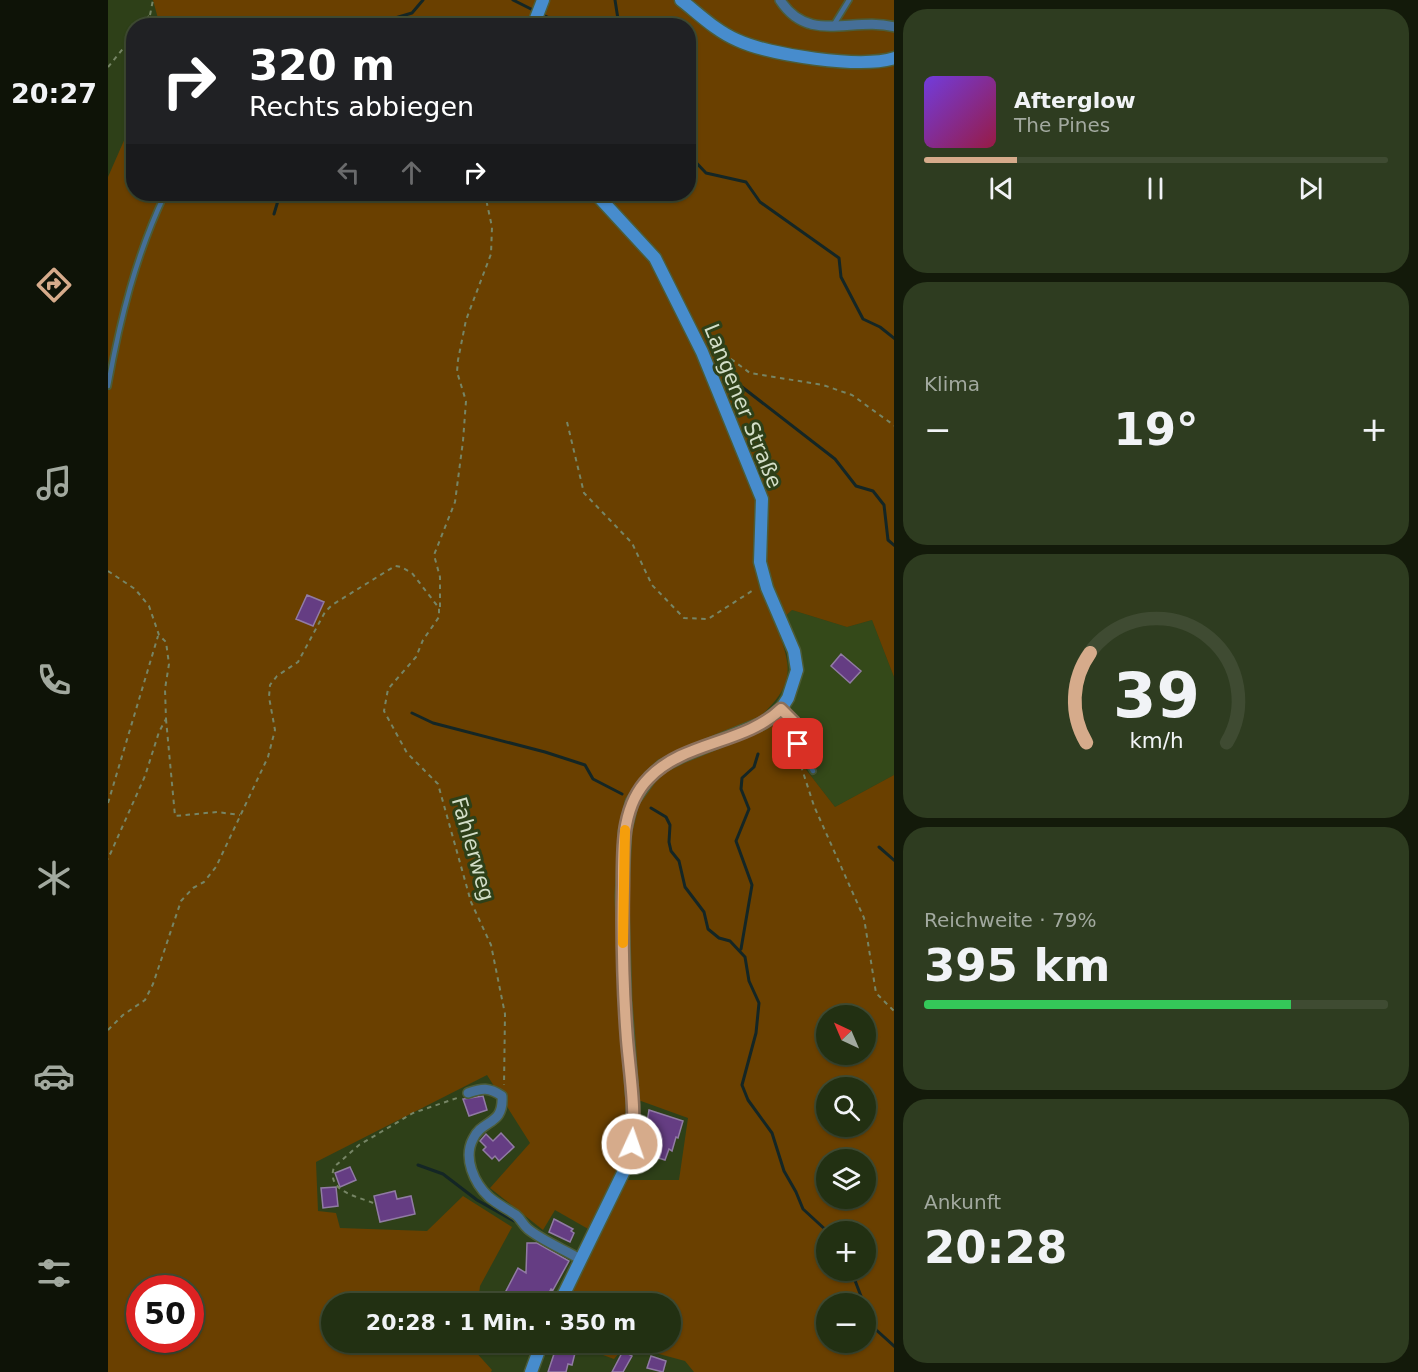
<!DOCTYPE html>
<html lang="de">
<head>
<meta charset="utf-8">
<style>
  :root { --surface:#223012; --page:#2e3c20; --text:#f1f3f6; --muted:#a2a99f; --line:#3f4b32; --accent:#d6ab8b }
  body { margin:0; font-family:"DejaVu Sans",sans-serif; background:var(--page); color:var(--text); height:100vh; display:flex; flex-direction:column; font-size:22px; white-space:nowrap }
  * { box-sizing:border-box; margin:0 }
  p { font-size:20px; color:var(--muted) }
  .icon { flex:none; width:33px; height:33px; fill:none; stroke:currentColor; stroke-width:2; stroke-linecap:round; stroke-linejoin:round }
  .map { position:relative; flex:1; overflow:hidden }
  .side { display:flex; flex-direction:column; gap:9px; padding:9px; background:#131a0a; width:524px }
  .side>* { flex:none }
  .hud { position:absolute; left:18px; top:18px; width:570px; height:183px; border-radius:24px; box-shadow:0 2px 4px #0004,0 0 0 2px var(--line); background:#202124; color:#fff; overflow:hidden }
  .needle { width:39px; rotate:316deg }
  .buttons { position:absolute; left:708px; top:1005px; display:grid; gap:12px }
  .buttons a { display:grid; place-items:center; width:60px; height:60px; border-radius:50%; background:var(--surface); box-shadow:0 2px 4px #0004,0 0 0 2px var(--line); font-size:30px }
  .speed { position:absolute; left:18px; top:1275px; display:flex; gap:12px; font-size:30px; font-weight:700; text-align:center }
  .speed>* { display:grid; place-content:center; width:78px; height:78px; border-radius:50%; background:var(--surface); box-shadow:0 2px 4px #0004,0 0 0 2px var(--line); line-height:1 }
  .speed .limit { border:9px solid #d22; background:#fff; color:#111 }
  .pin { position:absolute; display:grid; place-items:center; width:51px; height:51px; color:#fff; margin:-26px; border-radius:12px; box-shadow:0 3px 9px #0006 }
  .me { position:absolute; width:66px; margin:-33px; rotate:3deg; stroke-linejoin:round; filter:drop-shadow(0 0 4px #0008) }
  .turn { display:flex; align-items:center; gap:21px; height:126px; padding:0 24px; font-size:27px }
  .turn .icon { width:78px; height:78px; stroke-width:2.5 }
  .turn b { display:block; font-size:42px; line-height:51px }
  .lanes { display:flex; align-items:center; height:57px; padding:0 24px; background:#0003; justify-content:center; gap:30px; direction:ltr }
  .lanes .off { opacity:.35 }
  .big { font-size:45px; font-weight:700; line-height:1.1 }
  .side .card { flex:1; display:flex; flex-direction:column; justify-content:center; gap:9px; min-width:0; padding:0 21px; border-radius:24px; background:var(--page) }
  .side .dial { align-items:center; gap:0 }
  .dial svg { height:156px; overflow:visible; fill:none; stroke:var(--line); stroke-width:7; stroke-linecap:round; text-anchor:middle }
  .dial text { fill:var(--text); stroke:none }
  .song { display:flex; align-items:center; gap:18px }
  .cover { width:72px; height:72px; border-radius:9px; background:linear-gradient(135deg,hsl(260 70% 55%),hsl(340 70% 35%)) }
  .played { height:6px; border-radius:3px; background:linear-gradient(90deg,var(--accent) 20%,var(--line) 20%) }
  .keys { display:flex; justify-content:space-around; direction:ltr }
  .heat { display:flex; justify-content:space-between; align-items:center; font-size:33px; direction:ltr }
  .charge { height:9px; border-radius:4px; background:linear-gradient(90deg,#34c759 79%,var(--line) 0) }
  .trip { position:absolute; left:213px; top:1293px; width:360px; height:60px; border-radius:30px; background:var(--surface); box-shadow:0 2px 4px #0004,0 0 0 2px var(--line); font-weight:700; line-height:60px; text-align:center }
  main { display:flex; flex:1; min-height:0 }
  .dock { display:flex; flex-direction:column; width:108px; justify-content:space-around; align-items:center; background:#0e1307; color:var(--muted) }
  .dock .icon { width:42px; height:42px }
  .dock .on { color:var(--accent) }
  .dock b { font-size:27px; color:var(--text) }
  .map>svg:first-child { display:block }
  .built { fill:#344919 }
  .green { fill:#6a4000; fill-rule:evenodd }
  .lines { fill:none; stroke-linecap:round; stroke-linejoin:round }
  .stream { stroke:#142625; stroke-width:3 }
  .building { fill:#653d83; stroke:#917ba4; stroke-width:1.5 }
  .lane-casing { stroke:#4c5c38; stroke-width:8 }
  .street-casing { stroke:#4c5c38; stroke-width:12 }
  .secondary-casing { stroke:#4c5c38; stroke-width:15 }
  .path { stroke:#768565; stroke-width:2; stroke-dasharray:4.5 4.5; stroke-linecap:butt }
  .lane { stroke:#456f98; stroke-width:4.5 }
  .street { stroke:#456f98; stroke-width:9 }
  .secondary { stroke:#478ccd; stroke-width:12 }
  .route-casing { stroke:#8b6f5a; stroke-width:15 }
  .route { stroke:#d6ab8b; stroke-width:10 }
  .slow { stroke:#f59e0b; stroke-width:10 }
  .labels { text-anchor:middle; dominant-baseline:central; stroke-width:6; stroke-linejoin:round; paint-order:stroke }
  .street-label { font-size:21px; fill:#d3dec8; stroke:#2e4018 }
</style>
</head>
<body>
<main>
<nav class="dock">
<b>20:27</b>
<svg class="icon on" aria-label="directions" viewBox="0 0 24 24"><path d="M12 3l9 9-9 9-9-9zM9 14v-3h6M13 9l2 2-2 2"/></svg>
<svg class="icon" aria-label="music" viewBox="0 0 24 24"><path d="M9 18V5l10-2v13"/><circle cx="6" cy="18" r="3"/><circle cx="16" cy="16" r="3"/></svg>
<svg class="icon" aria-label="phone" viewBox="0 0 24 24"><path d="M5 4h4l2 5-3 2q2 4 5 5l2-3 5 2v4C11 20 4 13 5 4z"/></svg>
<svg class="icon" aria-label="climate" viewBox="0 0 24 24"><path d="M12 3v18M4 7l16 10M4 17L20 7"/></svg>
<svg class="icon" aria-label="car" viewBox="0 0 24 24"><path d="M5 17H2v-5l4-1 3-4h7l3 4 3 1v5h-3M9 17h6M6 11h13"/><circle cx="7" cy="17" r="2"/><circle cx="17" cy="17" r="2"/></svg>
<svg class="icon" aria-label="filters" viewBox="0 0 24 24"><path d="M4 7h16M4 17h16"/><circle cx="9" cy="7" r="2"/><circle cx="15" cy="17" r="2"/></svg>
</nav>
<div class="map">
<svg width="787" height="1372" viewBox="0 0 787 1372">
  <rect width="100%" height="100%" fill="#2e4018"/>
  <path class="built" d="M684,610L739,627L764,620L786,677V775L727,807L655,714L671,699L680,657L668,625Z"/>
  <path class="green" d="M45,0H786V677L764,620L739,627L684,610L668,625C683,665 688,682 655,714L727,807L786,775V1372H586L577,1361L518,1345L506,1359L462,1343L562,1342V1304L456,1303L517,1180H571L580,1118L533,1101L523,1106L519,1154L482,1230L447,1210L435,1230L382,1188L422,1143L379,1075L208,1162L210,1211L228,1213L232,1228L319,1231L355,1196L404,1227L372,1286L370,1303L224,1304V1342L365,1343V1349L384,1370L383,1372H0V177L25,120L26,194H580V26H52ZM718,1016H758V1054H718ZM718,1088H758V1126H718ZM718,1160H758V1198H718ZM718,1232H758V1270H718ZM32,1288H82V1340H32ZM718,1304H758V1342H718Z"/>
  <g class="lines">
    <path class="stream" d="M405,0L427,11
      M507,0L510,19L509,26
      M433,14L458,26
      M260,26L304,13L315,0
      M580,154L598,173L638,182L652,202L731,258L733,277L755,319L772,327L787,339
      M166,214L172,194
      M616,373L727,459L748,486L765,491L776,505L780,540L787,546
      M304,713L325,723L437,752L477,765L485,779L514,794
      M543,808L558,817L562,825L561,842L563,851L571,861L577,887L596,912L600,929L611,938L622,941L637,957L641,981L651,1003L648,1033L634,1085L640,1100L664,1133L676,1171L688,1192L695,1209L720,1232
      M771,847L787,861
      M633,949L644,885L628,841L641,809L633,789L634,778L646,767L650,754
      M310,1165L335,1174L369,1200L406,1221
      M743,1270L756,1304
      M758,1307L765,1327L787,1347"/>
  </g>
  <path class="building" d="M199,595L216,602L205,626L188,619Z
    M733,654L753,671L742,683L723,666Z
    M375,1096L379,1110L361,1116L355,1099Z
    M541,1110L575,1121L570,1138L568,1137L564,1151L561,1149L557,1160L544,1156L547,1148L544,1142L549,1132L538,1128Z
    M393,1133L406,1147L391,1161L387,1156L384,1159L375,1150L378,1147L372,1141L378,1134L385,1141Z
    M242,1167L248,1180L232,1187L227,1173Z
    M228,1187L230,1206L215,1208L213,1188Z
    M287,1191L289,1199L303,1196L307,1214L272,1222L266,1196Z
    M446,1219L465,1229L463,1231L466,1233L462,1242L441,1232Z
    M419,1243H429L461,1261L445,1290L443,1289L435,1304H404L408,1296L398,1291L410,1268L418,1273Z
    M448,1348L467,1353L464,1365L460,1364L458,1372H440Z
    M515,1351L524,1356L515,1372H504Z
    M543,1356L558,1361L555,1372L539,1368Z"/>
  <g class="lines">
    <defs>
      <path id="lane" d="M725,26L741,0
        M0,386C12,319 28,255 57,194
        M675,711L686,722L690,745L705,771"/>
      <path id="street" d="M672,0C701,45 744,16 787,27
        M360,1093C374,1088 381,1087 394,1096C396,1126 374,1119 365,1139C355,1158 366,1183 381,1197C389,1204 399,1209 408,1215C413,1219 415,1225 420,1229C435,1241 455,1249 472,1259"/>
      <path id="secondary" d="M573,0C591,14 608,31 629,40C661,55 753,69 787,58
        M425,26L435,0
        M451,1304L515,1173L524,1144L525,1105L517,1001L514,896L517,831L524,802L542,777L554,766L574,756L655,723L673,709L680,698L689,670L686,651L659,588L652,562L654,499L594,352L547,258L488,194
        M423,1372L434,1342"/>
    </defs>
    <use href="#lane" class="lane-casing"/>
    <use href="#street" class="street-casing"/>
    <use href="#secondary" class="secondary-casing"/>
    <path class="path" d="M42,15L45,0
      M32,26L42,15L45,17V26
      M0,67L26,35
      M606,353L623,359L642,373L715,385L744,395L787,426
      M459,422L476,493L524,543L544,585L576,618L600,619L647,589
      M0,571L27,589L41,606L51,635L58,642L61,664L57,689L58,719L51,732L37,776L0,859
      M332,607V577L326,555L347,502L355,441L358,401L349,372L350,360L358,320L383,254L384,227L378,199L373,194
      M58,719L67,816L109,812L132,815
      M693,766L706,806L756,918L768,993L787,1012
      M0,803L50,636
      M0,1030L15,1015L37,1000L45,984L73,901L85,888L96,882L108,867L160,757L167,730L161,697L162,685L169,676L190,662L217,612L224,605L287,566L293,567L304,573L331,608V617L315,640L308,657L280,689L276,711L299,753L330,784L363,902L383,945L397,1014L396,1085
      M265,1203C248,1196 218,1191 226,1167L251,1145L305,1113L352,1097"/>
    <use href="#lane" class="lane"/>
    <use href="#street" class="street"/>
    <use href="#secondary" class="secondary"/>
  </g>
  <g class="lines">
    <defs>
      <path id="route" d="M524,1144C528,1110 522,1075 519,1040C515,989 514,937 515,885C515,848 513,806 541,778C576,741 637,744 673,709L686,722L690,744"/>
    </defs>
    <use href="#route" class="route-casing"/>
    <use href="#route" class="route"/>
    <path class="slow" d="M515,943L517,830"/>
  </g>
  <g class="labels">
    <g class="street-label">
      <text transform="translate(635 406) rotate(68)">Langener Straße</text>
      <text transform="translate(365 849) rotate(74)">Fahlerweg</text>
    </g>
  </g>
</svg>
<div class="buttons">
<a><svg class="needle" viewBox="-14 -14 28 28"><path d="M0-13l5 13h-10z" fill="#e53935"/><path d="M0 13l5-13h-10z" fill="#a2a99f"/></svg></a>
<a><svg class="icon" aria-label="search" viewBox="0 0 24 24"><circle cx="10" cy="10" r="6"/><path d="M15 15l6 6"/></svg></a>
<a><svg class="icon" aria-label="layers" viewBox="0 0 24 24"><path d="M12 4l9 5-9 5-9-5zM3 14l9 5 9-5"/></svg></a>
<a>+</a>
<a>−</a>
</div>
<div class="speed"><div class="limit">50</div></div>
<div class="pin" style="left:690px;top:744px;background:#d93025"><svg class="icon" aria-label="arrive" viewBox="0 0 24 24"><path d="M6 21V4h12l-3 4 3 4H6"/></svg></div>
<svg class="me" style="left:524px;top:1144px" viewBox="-20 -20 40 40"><circle r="17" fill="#d6ab8b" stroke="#fff" stroke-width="3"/><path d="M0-11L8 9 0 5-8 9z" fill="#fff"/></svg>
<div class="trip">20:28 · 1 Min. · 350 m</div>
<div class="hud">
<div class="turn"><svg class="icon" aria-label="right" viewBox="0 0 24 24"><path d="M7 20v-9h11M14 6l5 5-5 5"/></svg><div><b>320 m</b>Rechts abbiegen</div></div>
<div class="lanes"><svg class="icon off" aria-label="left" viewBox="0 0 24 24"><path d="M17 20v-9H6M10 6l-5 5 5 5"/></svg><svg class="icon off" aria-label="ahead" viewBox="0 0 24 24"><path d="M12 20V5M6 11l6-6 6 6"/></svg><svg class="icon" aria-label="right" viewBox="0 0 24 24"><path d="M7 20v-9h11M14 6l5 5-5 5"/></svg></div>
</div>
</div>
<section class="side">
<div class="card">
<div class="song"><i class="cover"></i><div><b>Afterglow</b><p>The Pines</p></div></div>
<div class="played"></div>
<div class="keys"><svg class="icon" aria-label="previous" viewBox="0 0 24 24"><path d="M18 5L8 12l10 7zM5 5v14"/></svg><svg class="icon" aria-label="pause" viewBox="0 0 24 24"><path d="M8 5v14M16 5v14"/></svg><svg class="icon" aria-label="next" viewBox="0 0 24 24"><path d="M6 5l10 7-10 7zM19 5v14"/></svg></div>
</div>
<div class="card"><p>Klima</p>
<div class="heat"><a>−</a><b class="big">19°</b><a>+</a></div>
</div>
<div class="card dial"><svg viewBox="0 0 100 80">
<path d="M14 69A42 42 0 1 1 86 69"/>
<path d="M14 69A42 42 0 0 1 16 23" stroke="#d6ab8b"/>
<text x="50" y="56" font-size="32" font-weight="700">39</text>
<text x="50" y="72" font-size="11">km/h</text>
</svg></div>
<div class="card"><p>Reichweite · 79%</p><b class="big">395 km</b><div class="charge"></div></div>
<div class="card"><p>Ankunft</p><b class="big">20:28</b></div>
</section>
</main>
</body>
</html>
